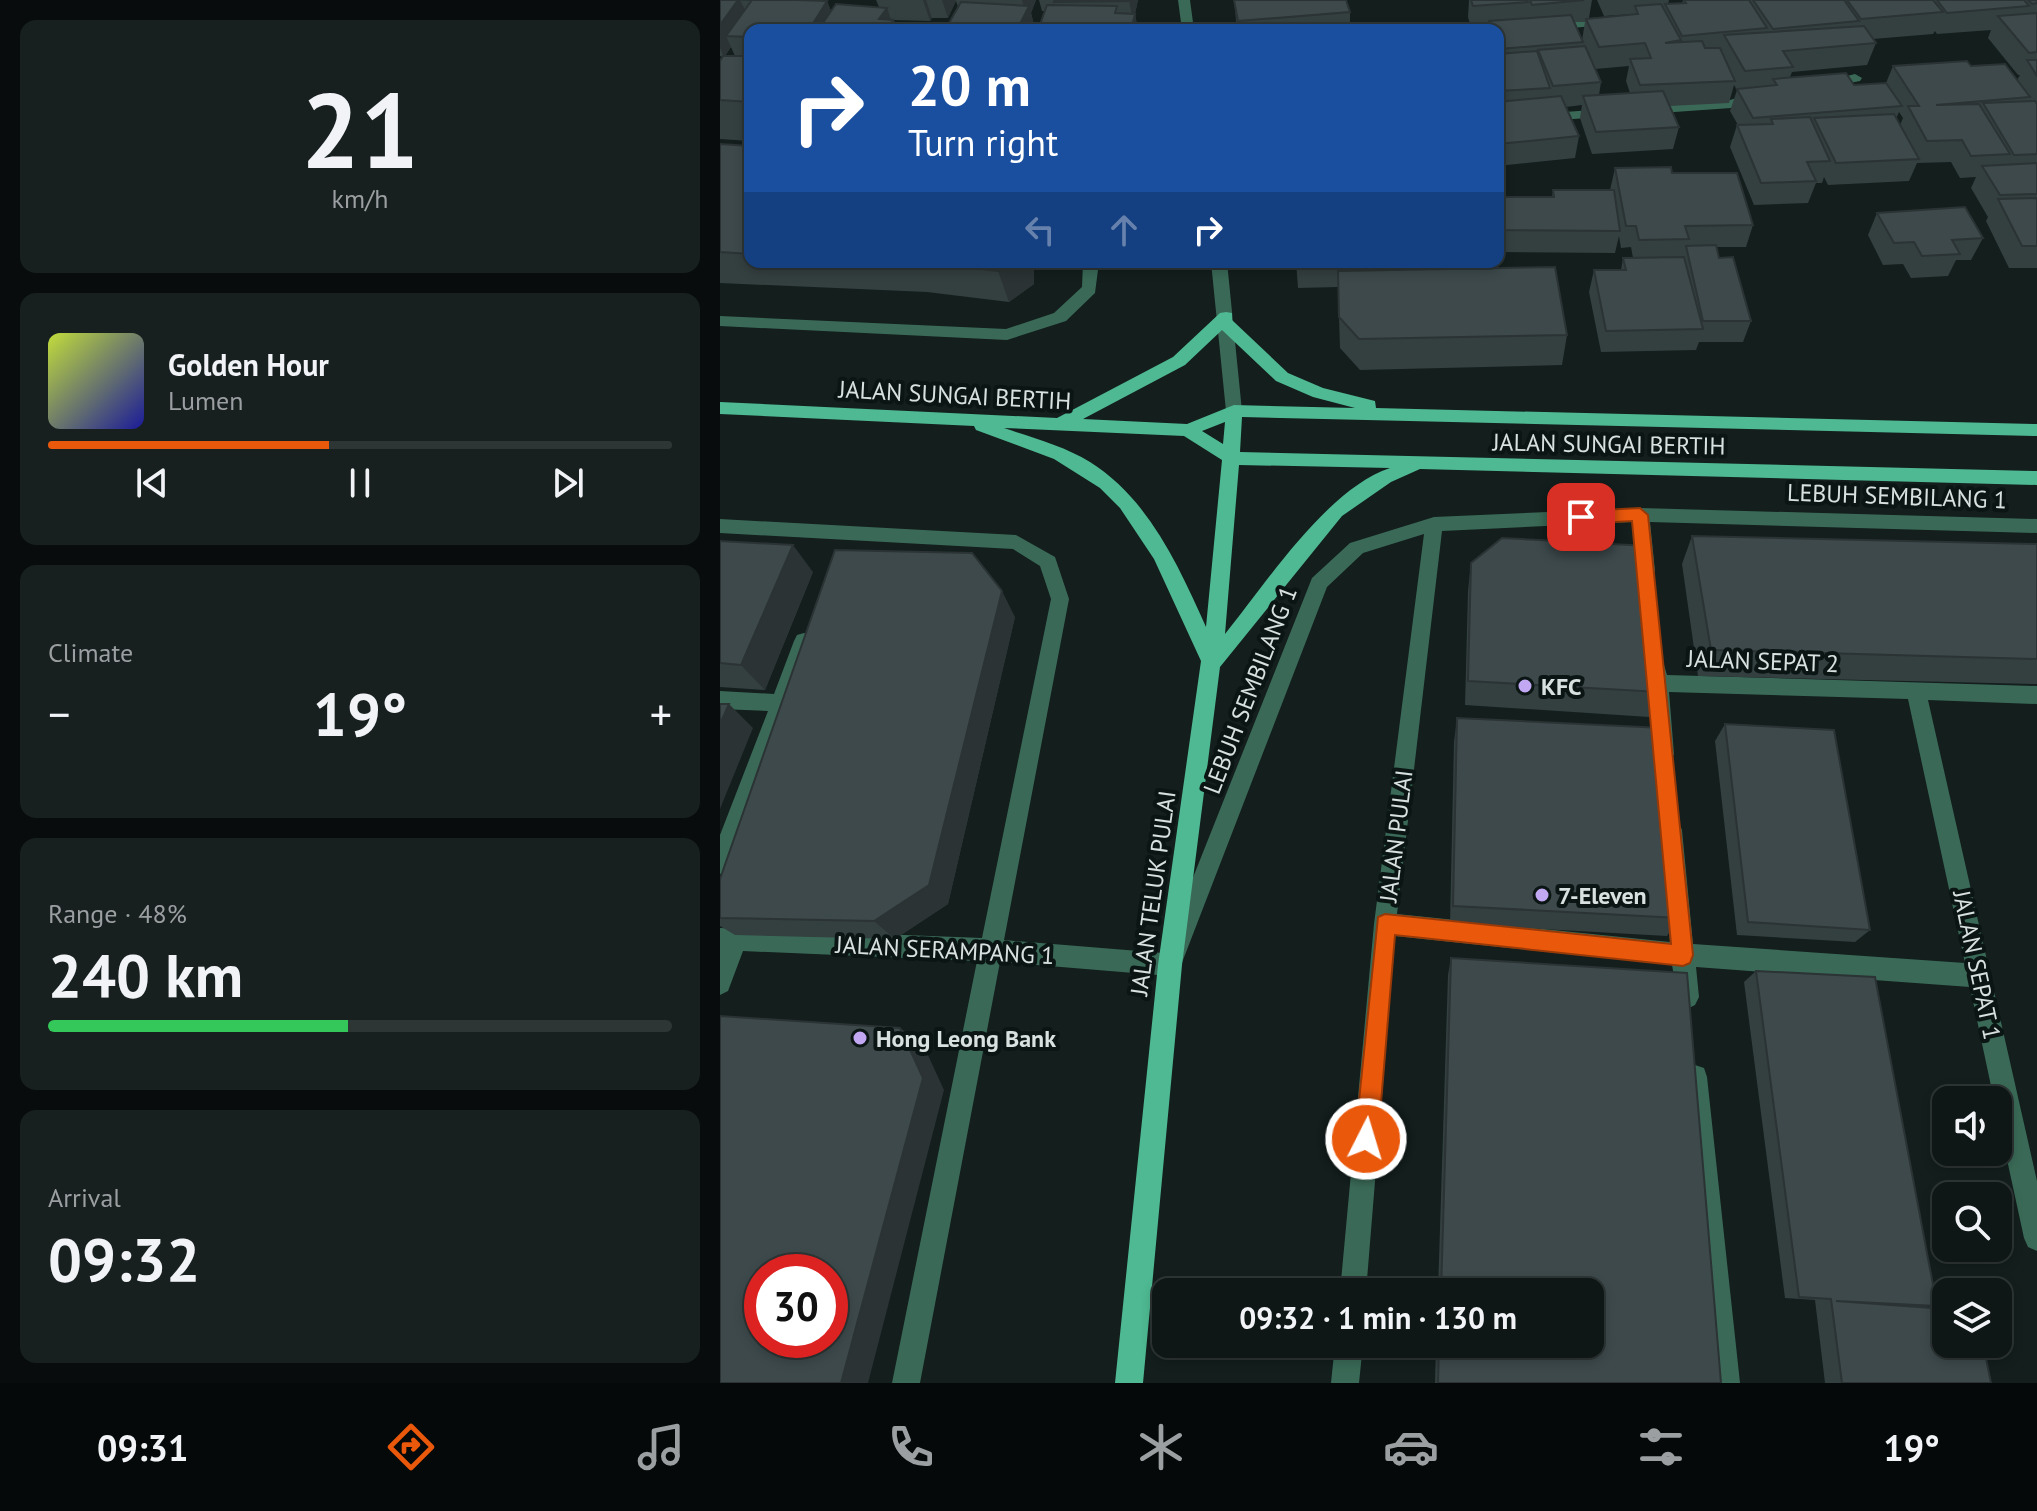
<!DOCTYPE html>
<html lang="en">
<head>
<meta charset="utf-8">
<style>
  :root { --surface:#0e1616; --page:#171f1f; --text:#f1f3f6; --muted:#9b9fa1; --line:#2e3535; --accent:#ea580c }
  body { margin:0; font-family:"PT Sans",sans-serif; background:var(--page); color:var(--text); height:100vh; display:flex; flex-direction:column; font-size:30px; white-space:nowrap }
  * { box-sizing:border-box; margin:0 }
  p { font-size:26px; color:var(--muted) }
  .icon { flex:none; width:44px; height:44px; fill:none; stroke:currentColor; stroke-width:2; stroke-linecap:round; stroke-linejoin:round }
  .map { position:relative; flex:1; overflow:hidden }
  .side { display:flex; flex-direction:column; gap:20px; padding:20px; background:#080c0c; width:720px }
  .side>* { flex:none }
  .hud { position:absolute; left:24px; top:24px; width:760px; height:244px; border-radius:16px; box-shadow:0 4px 12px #0003,0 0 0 2px var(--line); background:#1a4fa0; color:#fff; overflow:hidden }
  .controls { position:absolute; left:1212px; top:1086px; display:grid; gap:16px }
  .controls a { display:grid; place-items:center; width:80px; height:80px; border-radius:16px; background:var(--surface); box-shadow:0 4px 12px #0003,0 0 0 2px var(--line); font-size:40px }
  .speed { position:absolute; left:24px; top:1254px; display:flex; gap:16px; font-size:40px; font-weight:700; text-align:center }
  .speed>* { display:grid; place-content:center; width:104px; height:104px; border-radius:50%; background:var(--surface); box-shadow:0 4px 12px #0003,0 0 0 2px var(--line); line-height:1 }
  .speed .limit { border:12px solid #d22; background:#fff; color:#111 }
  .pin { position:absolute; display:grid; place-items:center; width:68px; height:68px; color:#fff; margin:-34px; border-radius:16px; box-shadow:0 4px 12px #0006 }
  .me { position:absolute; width:88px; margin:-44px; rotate:5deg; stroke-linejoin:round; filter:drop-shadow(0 0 6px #0008) }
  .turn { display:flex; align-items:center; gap:28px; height:168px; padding:0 32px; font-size:36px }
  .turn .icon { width:104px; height:104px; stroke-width:2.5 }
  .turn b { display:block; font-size:56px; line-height:68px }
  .lanes { display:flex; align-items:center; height:76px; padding:0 32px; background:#0003; justify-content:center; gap:40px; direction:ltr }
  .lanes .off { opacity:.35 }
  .big { font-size:60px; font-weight:800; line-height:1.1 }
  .side .widget { flex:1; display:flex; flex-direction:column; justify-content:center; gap:12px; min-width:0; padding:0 28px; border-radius:16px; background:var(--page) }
  .side .dial { align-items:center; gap:0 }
  .dial b { font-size:104px; line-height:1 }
  .song { display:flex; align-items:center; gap:24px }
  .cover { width:96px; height:96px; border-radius:12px; background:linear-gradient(135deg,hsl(70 70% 55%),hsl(240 70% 35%)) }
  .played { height:8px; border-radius:4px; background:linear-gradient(90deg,var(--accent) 45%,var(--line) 45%) }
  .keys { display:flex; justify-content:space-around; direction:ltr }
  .heat { display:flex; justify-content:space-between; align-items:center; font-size:44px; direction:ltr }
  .charge { height:12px; border-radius:6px; background:linear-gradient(90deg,#34c759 48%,var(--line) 0) }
  .trip { position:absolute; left:432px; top:1278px; width:452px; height:80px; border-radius:16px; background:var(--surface); box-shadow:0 4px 12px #0003,0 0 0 2px var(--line); font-weight:800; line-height:80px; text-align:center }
  .dock { display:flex; height:128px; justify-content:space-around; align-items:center; background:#060909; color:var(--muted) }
  .dock .icon { width:56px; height:56px }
  .dock .on { color:var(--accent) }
  .dock b { font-size:36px; color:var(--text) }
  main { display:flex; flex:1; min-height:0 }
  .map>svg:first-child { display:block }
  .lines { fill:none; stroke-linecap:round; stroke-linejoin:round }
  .minor { fill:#3a6a57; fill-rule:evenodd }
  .major { fill:#4eb992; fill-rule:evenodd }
  .wall { fill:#343f40; fill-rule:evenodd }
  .shaded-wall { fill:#2b3334 }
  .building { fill:#3d494b; stroke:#2b3334; stroke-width:2; fill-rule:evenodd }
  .route { fill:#ea580c; stroke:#983908; stroke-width:2 }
  .poi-dot { fill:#c2a8f3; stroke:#0a1514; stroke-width:3 }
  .labels { text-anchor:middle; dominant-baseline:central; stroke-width:8; stroke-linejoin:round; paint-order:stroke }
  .street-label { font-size:24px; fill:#d9e0e0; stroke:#0a1514 }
  .poi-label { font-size:24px; font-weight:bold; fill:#d9e0e0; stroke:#0a1514; text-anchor:start }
</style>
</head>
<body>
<main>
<section class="side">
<div class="widget dial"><b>21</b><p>km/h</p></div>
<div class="widget">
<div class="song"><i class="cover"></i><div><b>Golden Hour</b><p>Lumen</p></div></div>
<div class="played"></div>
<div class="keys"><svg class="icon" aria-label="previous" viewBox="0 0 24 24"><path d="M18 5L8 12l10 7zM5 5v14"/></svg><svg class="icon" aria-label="pause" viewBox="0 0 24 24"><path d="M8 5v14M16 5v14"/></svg><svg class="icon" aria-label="next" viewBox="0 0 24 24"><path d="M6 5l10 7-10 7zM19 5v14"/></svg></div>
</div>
<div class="widget"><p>Climate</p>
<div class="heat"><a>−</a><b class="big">19°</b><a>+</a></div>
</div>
<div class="widget"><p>Range · 48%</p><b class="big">240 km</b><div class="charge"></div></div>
<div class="widget"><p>Arrival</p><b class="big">09:32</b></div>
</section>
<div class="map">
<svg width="1317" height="1383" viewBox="0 0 1317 1383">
  <rect width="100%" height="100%" fill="#131e1d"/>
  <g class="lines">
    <path class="minor" d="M458,0H470L474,30H462Z
      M890,17L896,21L894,24L778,35V30H772Z
      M1135,74L1142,78L1140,81L1103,88L1096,84Z
      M1036,92L1041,93V99L1011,108L926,114L919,110L926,106L1010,100Z
      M886,109L891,110V116L778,125V117Z
      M363,262H379L375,293L346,321L287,340L0,326V316L286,329L334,313L362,287Z
      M491,262H507L522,411L514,417L506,411Z
      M920,508L1317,519V533L930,522L935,571L933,576H919L917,571L912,522L722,531L677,914L950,942L940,830L943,823L951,820L959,823L962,830L973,944L1245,963L1188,699L949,692L954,754L951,760L944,763L937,760L934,754L927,671L930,665L937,663L944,665L947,675L1317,686V704L1208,700L1317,1181V1251L1308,1247L1304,1238L1278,1118V1100H1274L1250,987L976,967L979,997L975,1005L967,1009L959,1005L952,965L675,936L646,1292H620L654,924L704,534L643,553L607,587L458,973L450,976L280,962L200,1383H172L257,961L23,951L8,991L0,995V928L262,938L331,599L320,566L293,549L0,533V519L296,535L335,557L349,599L284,940L443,953L592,578L630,543L714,517Z
      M84,633L91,635L94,641L11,864L8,871L0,874V835L48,711L0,709V691L54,694L74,641L77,635Z
      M975,1065L984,1068L987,1077L1020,1383H992L963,1077L966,1068Z
      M615,1344H643L639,1383H611Z"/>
    <path class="major" d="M506,312L512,313V320L568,373L603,388L655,401L656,408L1317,424V436L522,417L520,452L1317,471V485L700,469L671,482L622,516L500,667L462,965L423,1383H395L438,965L481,661L434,559L400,508L380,488L334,459L256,430L254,426L0,414V402L337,418L453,357L500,313ZM502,330L556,381L593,397L635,408L514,405L467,424L363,419L465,365ZM505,422L503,444L482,431ZM284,428L464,436L502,460L486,627C459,567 429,499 370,462C344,446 313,438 284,428ZM519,465L670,468C607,489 547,582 505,634Z"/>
  </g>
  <path class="wall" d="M0,0L107,1L111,11L159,7L156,0H316L311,13L315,28L238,7L236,1L228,18H212L210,21L174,20L177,29L30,30V141L0,139V61L3,57L0,56ZM11,47L15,56H5Z
    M319,0H418L415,14L418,30H318L325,11H322Z
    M514,0L630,12V29L659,30H517Z
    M749,0H872L869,18L913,14L884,16L877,0H949L948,4L962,3L963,0H1317V268H1289L1266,221L1268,217L1251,188L1256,177L1240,178L1231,162L1197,163L1189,181L1108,185L1104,177L1102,183H1096L1088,203L1034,205L1010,147L1017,125H1018L1010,111L1017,90L1014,85L1009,103L949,106L959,127L953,149L872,154L860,118L862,105L846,107L859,136L855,158L778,166V30H768L769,27L751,28L748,17ZM855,22H865L862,40ZM1271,30L1268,38L1298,75H1300L1297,80L1251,66H1173L1166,83L1134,85L1070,77L1072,72L1147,65L1156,43L1153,39L1213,34L1215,31L1217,34ZM909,66L906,81L910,93L879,95L881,82L875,69ZM1179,112L1183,118L1180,125L1176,119Z
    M0,144L30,146V262H314V284L289,302L207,292L0,283Z
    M895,168L952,173L1033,225L1026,247H996L999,258L1031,321L1023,342H979L976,350L881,352L869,292L874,270H901L903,258H913L911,247L901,248L899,236L895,253L778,252V197H832L833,190H890Z
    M1157,213L1263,238L1251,260H1236L1228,276L1191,278L1183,264L1163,265L1148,235Z
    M576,262H745L744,269L847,335L842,365L640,370L620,348L618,287L578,288Z
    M972,536L1317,544V684L978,676L962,564Z
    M0,541L93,572L45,690L0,687Z
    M751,563L939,692L929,717L745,705L748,591Z
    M295,617L228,904L175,939L15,935L0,926V879Z
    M737,718L959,918L947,936L730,924L734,742Z
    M1005,724L1150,930L1135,942L1017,935L995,741Z
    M731,958L1001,1383H715L716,1344H870V1292H718L728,975Z
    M1036,971L1217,1306L1197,1307L1271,1383H1105L1095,1300L1065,1298L1024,982Z"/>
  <path class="shaded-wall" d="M18,0H20L30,20L6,36L11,47L4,57L0,48V25Z
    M203,0H206L212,18L210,21Z
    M222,0H236L228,18Z
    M302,0H316L311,13L315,28L314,30H297L306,13Z
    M409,0H418L414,18L415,14L418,30H411L413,22Z
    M107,1L116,23L112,30H89Z
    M167,8L172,22L173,20L177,30H163L159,19Z
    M290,262H314V284L289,302L278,271Z
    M73,545L93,572L45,690L21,665Z
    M282,591L295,617L228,904L175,939L154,921Z
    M9,704L33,728L0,809V724Z
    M180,1028L202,1042L224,1090L148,1383H121Z"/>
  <path class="building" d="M0,0H18L0,25Z
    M32,0H77L107,1L89,30H30V37L6,36Z
    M335,0H409V1L334,2Z
    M514,0H626L630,12L518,21Z
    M751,0H807L808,2L753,6Z
    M810,0H864L812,5Z
    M964,0H1029L1047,28L962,36L945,4L966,3Z
    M1033,0H1124L1139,21L1053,29Z
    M1127,0H1213L1223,12L1141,19Z
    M1217,0H1304L1309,6L1227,13Z
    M1308,0H1317V3L1312,4Z
    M241,2L309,6L297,30H225Z
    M116,4L167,8L159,19L173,20L168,29H178L98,30Z
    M941,4L961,40L945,43L982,41L985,48H1000L1015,81L920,85L910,59L931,58L925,43L879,47L866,19L918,14L915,6Z
    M327,5L397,6L395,13L415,14L411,30H318Z
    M1317,13V52L1309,53L1278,16Z
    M851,15L863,42L779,49L778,45V30H772L769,21Z
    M1144,26L1156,43L1063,51L1073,67L1025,71L1004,35Z
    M658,27L659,30H618Z
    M865,46L881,82L833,86L818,50Z
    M817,51L830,88L778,91V54Z
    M3,56H30V102L0,100V61Z
    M1307,60H1317V76Z
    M1247,61L1251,66L1285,64L1310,97L1216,105L1259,104L1290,154L1251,156L1242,140L1207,141L1188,106H1199L1173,66Z
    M1126,73L1134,85L1166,83L1182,106L1033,118L1017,89L1057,85L1053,79Z
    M943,91L959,127L876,132L863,96Z
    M841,96L859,136L778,144V102Z
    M1315,101L1317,104V154L1294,155L1263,103Z
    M1174,114L1199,159L1116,163L1094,118Z
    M1090,117L1110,161L1087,162L1096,181L1041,183L1017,125L1053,124L1051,119Z
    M0,144L30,146V254L0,252Z
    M1317,163V194L1280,195L1262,166Z
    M951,167L952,173H1017L1033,225L965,226L969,239L919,240L916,226H906L895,168Z
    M833,190H894L900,231L778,230V197H834Z
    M1317,198V246H1302L1278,199Z
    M1245,207L1263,238L1232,240L1240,254L1202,256L1194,242L1174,243L1157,213Z
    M996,245L999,258L1013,257L1031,321H983L966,246Z
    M964,257L983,329L886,331L874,270H906L903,258Z
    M200,262H290L278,271Z
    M576,262H745V263L576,266Z
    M835,267L847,335L639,339L619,317L618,271Z
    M972,536L1317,544V659L991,650Z
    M782,538L928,546L939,692L748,681L751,563Z
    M0,541L73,545L21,665L0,663Z
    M115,550L252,553L282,591L209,885L154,921L0,918V879Z
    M0,704H9L0,724Z
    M737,718L942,728L959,918L733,906Z
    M1005,724L1114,730L1150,930L1028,922Z
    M731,958L967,973L1001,1383H718L719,1344H870V1292H721Z
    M1036,971L1155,977L1217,1306L1116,1301L1226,1309V1344H1263L1271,1383H1122L1111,1299L1079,1297Z
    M0,1016L180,1028L203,1078L121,1383H0ZM42,1272H110V1340H42Z"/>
  <path class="route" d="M920,508L928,515L973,955L970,963L963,966L675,935L658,1139L654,1147L646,1150L638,1147L635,1139L658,917L665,914L951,944L912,521L861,524L853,517L861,511Z"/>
  <g class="poi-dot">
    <circle cx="805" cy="686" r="8"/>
    <circle cx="822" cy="895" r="8"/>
    <circle cx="140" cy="1038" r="8"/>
  </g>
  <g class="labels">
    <g class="street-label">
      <text transform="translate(235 395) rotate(3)">JALAN SUNGAI BERTIH</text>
      <text transform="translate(889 444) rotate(1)">JALAN SUNGAI BERTIH</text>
      <text transform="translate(1177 496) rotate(2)">LEBUH SEMBILANG 1</text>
      <text transform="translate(1043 661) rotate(2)">JALAN SEPAT 2</text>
      <text transform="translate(530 690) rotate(-69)">LEBUH SEMBILANG 1</text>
      <text transform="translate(676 836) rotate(-83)">JALAN PULAI</text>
      <text transform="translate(433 893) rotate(-82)">JALAN TELUK PULAI</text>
      <text transform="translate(225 950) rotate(3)">JALAN SERAMPANG 1</text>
      <text transform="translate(1257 965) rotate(78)">JALAN SEPAT 1</text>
    </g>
    <g class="poi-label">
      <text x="821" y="686">KFC</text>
      <text x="838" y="895">7-Eleven</text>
      <text x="156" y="1038">Hong Leong Bank</text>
    </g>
  </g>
</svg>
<div class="controls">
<a><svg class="icon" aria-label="sound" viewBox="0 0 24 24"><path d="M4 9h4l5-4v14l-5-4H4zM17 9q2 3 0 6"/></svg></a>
<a><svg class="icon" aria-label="search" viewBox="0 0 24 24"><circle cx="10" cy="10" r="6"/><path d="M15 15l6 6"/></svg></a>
<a><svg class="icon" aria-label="layers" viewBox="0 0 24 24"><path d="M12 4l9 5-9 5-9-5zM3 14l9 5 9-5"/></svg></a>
</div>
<div class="speed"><div class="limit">30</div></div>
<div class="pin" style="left:861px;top:517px;background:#d93025"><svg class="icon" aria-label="arrive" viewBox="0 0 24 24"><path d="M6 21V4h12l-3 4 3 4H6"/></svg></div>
<svg class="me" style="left:646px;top:1139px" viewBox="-20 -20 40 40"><circle r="17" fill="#ea580c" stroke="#fff" stroke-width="3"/><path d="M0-11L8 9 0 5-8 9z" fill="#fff"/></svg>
<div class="trip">09:32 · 1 min · 130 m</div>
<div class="hud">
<div class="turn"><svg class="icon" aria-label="right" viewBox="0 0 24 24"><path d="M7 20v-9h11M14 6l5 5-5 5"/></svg><div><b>20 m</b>Turn right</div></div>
<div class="lanes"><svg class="icon off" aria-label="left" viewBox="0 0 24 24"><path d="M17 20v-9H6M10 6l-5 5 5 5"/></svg><svg class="icon off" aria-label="ahead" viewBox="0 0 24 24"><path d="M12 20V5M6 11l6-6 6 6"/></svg><svg class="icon" aria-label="right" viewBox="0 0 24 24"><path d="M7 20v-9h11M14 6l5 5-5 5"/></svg></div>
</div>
</div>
</main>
<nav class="dock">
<b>09:31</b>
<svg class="icon on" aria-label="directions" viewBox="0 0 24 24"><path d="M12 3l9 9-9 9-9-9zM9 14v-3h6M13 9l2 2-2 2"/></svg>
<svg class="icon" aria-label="music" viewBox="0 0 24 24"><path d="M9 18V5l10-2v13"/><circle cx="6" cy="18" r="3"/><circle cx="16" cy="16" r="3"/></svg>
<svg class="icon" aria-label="phone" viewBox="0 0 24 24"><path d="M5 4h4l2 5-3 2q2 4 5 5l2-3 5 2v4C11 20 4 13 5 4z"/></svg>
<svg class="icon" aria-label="climate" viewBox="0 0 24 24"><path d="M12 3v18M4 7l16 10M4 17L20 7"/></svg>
<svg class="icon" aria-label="car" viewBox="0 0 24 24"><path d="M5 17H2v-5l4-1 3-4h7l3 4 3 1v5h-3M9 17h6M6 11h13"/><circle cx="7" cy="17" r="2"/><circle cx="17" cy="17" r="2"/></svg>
<svg class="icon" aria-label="filters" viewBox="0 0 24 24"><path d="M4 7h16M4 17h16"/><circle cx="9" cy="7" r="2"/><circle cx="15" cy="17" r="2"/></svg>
<b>19°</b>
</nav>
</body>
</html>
